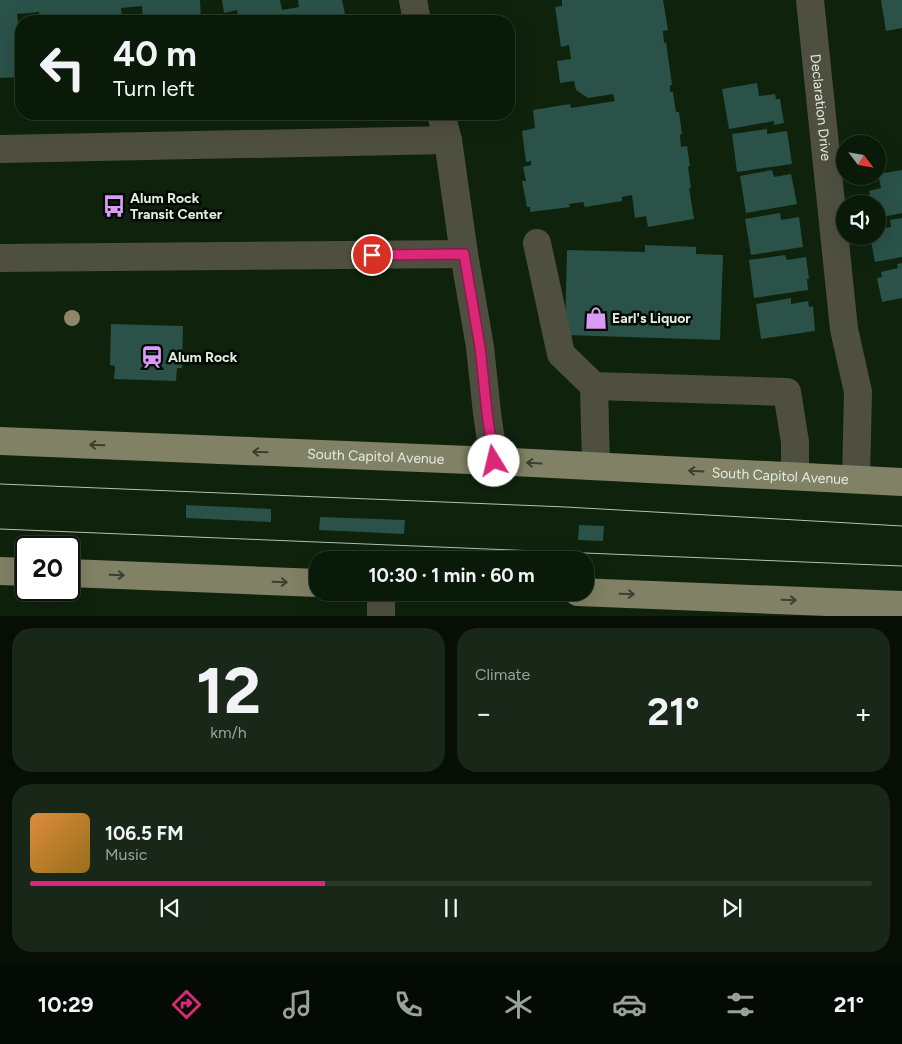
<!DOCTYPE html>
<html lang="en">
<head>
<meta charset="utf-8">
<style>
  :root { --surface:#0a1a09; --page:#182717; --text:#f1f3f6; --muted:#99a19c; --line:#2a382a; --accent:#db2777 }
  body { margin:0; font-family:Figtree,sans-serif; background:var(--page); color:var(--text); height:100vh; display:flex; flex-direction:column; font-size:19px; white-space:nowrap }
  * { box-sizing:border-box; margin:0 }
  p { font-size:16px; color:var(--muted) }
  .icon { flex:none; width:28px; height:28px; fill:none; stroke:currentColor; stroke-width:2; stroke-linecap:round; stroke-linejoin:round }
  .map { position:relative; height:616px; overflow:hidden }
  .details { display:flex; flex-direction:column; gap:12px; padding:12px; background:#060e05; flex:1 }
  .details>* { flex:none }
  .top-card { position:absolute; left:15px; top:15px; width:500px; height:105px; border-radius:20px; box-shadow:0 5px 20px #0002,0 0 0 1px var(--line); background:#0a1a09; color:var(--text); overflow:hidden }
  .needle { width:32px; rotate:121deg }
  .controls { position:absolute; left:836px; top:135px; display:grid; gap:10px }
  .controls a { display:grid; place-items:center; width:50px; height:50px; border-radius:50%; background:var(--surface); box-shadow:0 5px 20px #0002,0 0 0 1px var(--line); font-size:25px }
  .speed { position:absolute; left:15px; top:536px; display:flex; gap:10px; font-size:25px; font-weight:700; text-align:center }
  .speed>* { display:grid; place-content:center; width:65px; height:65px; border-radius:50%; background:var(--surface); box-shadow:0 5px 20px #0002,0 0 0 1px var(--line); line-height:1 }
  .speed .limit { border:2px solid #111; border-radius:8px; background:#fff; color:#111 }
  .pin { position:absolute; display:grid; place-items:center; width:42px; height:42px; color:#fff; margin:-21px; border:2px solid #fff; border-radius:50%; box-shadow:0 1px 5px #0007 }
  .me { position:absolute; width:55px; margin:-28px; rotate:351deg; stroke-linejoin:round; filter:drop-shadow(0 0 4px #0008) }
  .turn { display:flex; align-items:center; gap:18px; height:105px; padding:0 15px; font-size:22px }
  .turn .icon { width:65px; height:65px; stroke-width:2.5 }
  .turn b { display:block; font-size:35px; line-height:42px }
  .big { font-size:38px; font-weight:700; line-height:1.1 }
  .details .widget { flex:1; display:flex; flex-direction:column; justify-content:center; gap:8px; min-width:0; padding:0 18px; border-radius:20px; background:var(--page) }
  .details .dial { align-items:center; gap:0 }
  .dial b { font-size:65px; line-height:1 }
  .song { display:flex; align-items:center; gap:15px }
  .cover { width:60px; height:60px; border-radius:8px; background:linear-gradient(135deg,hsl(30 70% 55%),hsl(40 70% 35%)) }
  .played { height:5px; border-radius:2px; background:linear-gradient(90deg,var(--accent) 35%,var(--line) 35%) }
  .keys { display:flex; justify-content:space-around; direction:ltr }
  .heat { display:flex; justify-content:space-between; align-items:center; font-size:28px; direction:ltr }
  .details .tiles { flex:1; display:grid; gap:12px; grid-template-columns:1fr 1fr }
  .widget:last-child { grid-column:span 2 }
  .trip { position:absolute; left:309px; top:551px; width:285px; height:50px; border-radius:20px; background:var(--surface); box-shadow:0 5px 20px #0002,0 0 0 1px var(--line); font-weight:700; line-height:50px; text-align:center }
  .tab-bar { display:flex; height:80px; justify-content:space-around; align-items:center; background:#040a04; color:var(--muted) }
  .tab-bar .icon { width:35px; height:35px }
  .tab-bar .current { color:var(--accent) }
  .tab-bar b { font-size:22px; color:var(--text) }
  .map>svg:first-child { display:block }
  .building { fill:#2a5249 }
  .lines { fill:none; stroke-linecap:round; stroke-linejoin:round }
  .minor { stroke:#4f4f41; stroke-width:28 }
  .major { stroke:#818165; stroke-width:28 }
  .tram { stroke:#b5c3b3; stroke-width:1 }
  .tree { fill:#8e8666 }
  .oneway { stroke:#3c3f2f }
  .route-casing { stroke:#8e194d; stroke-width:12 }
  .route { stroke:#db2777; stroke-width:9 }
  .labels { text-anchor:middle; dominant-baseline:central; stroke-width:5; stroke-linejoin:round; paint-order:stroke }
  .street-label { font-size:14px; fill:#e1eedf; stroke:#030903 }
  .poi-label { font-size:14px; font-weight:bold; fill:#e1eedf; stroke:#030903; text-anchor:start }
</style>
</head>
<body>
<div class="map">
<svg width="902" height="617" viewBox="0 0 902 617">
  <rect width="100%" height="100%" fill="#0e220c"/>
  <path class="building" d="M0,0H200L201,21H143L142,6L121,8L122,21H40L39,12L17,14L19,30H21V77L0,78Z
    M222,0H280L282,10L299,7L298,0H342L346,19L342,20L343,21H239L237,10L224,13Z
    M562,0H663L668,30L663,31L664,43L666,42L672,85H670V92H673L676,112H679L682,134L680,135L681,147L687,146L690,166L688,167L691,188H689L694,219L648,227L646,216L635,218L632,195L622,197V201L585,207L583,202L569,204L570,207L530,212V207H527L522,181H526L523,167L531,165V161L526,162L522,131L535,128L533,110L570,104L571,108L615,101L613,94L588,98L576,90L574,81L560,83L557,61L571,59L569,45L561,47L555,7L562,6Z
    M881,0H902V28L886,31Z
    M757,83L759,96L775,94L776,99H780L784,123L774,125V121L729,129L722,89Z
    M767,129V134L787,131L792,164L737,172L732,134Z
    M772,170L774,177L791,174L797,204L746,213L740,176Z
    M902,170V213L878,218V204H867L865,196L870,195L869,191L881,188L878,174Z
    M780,213L781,220L799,217L803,247L751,255L745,219Z
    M902,218V257L875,262L870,236H878V229L891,227L890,220Z
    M645,245L696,247V254L723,255L720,340L565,335L567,250L645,252Z
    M785,255L787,260L806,257L809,279H807L808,290L754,298L749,260Z
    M902,263V298L882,302L877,278L882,277L881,272L898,268L897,264Z
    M791,298V304L808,301L809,307L813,306L815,331L761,339L756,304Z
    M111,324L183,326L182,368H177L176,381L114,379L115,366L110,365Z
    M186,505L271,509V522L186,518Z
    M320,517L405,520L404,534L319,530Z
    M579,525L604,526L603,541L578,540Z"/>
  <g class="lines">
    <g class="minor">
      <path d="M413,0L417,21"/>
      <path id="s1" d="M810,0L844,329L858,392L856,479"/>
      <path d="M441,114L448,140L464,254L480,347L487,413L494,461"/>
      <path d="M0,149L448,140"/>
      <path d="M537,243L561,354L594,386L787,392L795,442V476"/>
      <path d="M0,258L464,254"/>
      <path d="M594,386L596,466"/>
      <path d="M381,617V592"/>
    </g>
    <g class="major">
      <path id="s2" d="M0,441L494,461L902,482"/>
      <path d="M0,571L26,572"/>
      <path d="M69,573L318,583"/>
      <path d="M578,592L902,605"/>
    </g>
    <path class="tram" d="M0,484L566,507L902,526
      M0,529L902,566"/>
  </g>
  <circle class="tree" cx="72" cy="318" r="8"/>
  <defs><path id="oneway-shaft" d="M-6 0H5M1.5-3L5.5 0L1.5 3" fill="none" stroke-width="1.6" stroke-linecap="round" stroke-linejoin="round" transform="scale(1.25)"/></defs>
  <g class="oneway">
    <use href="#oneway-shaft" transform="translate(97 445) rotate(-178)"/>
    <use href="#oneway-shaft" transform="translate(260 452) rotate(-178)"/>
    <use href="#oneway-shaft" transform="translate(534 463) rotate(-177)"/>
    <use href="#oneway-shaft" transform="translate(696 471) rotate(-177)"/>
    <use href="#oneway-shaft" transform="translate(117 575) rotate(2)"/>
    <use href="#oneway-shaft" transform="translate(280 582) rotate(2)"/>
    <use href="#oneway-shaft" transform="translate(627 594) rotate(2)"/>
    <use href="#oneway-shaft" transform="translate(789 600) rotate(2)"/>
  </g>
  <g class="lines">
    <defs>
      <path id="route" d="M372,255L464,254L480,347L487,413L494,461"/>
    </defs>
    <use href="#route" class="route-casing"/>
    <use href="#route" class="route"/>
  </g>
  <defs>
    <symbol id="bus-bare" viewBox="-9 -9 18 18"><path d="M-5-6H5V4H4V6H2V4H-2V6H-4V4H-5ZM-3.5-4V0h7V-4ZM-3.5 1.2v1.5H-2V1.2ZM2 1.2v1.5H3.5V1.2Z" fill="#db9af6" stroke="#030903" stroke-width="2.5" paint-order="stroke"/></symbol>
    <symbol id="shop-bare" viewBox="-9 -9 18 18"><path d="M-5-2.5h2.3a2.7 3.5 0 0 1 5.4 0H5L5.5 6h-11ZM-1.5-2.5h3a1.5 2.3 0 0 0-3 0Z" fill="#db9af6" stroke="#030903" stroke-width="2.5" paint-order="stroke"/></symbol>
    <symbol id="station-bare" viewBox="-9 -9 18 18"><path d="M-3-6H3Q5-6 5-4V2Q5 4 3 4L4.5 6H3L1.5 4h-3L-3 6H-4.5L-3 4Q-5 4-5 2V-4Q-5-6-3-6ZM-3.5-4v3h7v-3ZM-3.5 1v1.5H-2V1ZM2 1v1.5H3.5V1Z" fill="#db9af6" stroke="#030903" stroke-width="2.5" paint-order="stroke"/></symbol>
  </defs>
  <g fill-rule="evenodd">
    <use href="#bus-bare" x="98" y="190" width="32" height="32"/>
    <use href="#shop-bare" x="580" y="302" width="32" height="32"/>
    <use href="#station-bare" x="136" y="341" width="32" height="32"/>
  </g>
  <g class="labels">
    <g class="street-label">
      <text stroke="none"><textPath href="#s1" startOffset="108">Declaration Drive</textPath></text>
      <text stroke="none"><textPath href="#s2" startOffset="376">South Capitol Avenue</textPath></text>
      <text stroke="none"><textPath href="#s2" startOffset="781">South Capitol Avenue</textPath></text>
    </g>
    <g class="poi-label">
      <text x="130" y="198">Alum Rock<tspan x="130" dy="16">Transit Center</tspan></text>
      <text x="612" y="318">Earl's Liquor</text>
      <text x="168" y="357">Alum Rock</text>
    </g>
  </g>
</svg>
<div class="controls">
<a><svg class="needle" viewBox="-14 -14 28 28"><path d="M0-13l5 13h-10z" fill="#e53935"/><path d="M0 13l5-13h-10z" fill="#99a19c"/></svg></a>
<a><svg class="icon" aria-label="sound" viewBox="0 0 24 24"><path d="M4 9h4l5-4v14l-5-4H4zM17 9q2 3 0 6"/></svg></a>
</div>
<div class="speed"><div class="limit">20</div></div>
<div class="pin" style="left:372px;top:255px;background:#d93025"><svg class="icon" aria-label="arrive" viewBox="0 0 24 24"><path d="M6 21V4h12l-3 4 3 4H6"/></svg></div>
<svg class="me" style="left:494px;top:461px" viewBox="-20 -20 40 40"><circle r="19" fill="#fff"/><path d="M0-13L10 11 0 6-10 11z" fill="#db2777"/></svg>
<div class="trip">10:30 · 1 min · 60 m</div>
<div class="top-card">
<div class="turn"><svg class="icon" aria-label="left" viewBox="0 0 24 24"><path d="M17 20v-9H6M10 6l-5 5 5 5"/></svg><div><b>40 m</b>Turn left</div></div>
</div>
</div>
<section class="details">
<div class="tiles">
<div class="widget dial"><b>12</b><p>km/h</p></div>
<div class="widget"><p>Climate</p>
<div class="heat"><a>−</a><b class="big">21°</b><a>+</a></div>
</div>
<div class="widget">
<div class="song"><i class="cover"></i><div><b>106.5 FM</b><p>Music</p></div></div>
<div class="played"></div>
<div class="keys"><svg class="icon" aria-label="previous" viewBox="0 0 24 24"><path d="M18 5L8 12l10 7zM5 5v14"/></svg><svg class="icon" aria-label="pause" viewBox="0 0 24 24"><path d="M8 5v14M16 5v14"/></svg><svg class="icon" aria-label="next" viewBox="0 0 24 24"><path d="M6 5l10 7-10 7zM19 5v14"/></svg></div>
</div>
</div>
</section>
<nav class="tab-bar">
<b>10:29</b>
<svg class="icon current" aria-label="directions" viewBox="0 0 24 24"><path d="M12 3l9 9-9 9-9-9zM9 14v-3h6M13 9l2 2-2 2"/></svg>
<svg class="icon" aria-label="music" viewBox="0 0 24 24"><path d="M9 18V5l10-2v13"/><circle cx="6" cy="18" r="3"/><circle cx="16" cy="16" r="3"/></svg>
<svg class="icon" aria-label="phone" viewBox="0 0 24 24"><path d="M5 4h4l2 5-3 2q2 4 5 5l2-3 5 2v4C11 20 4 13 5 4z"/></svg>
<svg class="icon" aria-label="climate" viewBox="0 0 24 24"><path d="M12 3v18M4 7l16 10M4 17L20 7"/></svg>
<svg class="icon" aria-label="car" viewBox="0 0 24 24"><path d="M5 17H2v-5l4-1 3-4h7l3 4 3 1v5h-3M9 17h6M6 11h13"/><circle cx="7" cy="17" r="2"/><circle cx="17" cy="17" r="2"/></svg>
<svg class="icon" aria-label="filters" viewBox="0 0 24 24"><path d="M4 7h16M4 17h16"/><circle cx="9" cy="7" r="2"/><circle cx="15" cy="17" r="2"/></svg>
<b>21°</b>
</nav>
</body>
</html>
